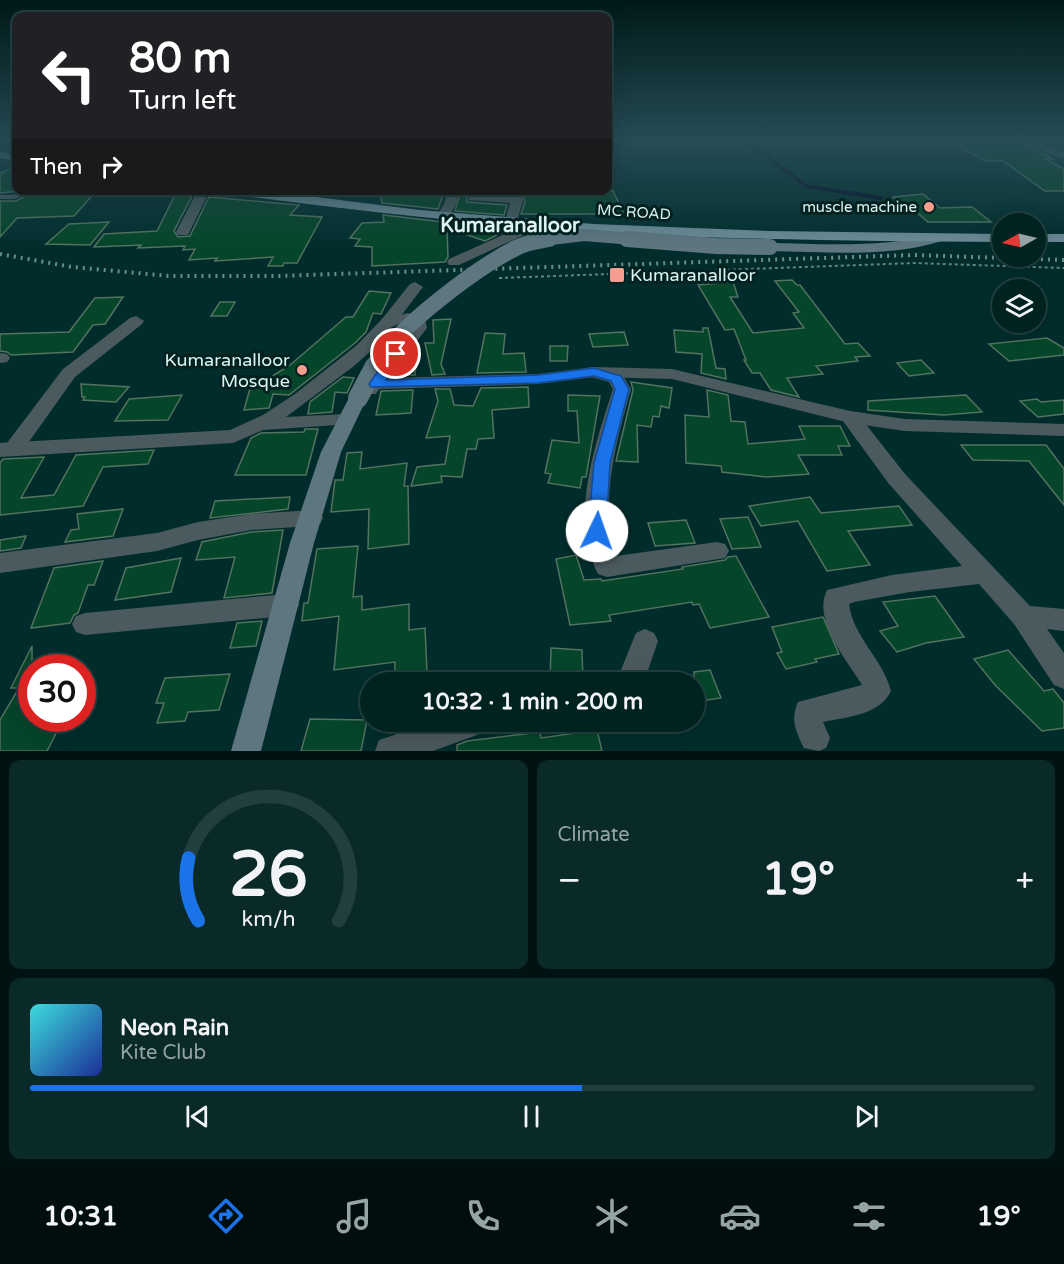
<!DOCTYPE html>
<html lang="en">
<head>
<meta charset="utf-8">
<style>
  :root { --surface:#002221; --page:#0a2a2a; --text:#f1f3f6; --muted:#95a4a5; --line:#223f3f; --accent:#1a73e8 }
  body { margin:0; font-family:"Varela Round",sans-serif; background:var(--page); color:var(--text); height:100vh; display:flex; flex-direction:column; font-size:22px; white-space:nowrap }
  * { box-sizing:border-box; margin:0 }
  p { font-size:20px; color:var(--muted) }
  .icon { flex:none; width:33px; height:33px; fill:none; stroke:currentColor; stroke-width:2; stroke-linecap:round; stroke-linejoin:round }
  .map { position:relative; height:751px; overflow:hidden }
  .details { display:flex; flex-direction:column; gap:9px; padding:9px; background:#001312; flex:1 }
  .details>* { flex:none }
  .guide { position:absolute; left:12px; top:12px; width:600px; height:183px; border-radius:12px; box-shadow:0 6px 24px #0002,0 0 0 2px var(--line); background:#202124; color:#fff; overflow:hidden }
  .needle { width:39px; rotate:262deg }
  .buttons { position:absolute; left:992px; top:213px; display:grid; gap:12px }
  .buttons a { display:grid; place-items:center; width:54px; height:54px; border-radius:50%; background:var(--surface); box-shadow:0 6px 24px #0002,0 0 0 2px var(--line); font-size:30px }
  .speed { position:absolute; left:18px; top:654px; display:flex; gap:12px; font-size:30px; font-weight:700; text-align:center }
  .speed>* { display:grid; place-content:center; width:78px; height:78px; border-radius:50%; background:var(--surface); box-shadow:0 6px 24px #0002,0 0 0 2px var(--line); line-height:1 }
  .speed .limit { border:9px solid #d22; background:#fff; color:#111 }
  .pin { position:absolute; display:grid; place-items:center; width:51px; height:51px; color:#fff; margin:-26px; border:3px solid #fff; border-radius:50%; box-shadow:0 2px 6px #0007 }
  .me { position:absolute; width:66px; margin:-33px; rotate:3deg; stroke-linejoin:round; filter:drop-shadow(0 0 4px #0008) }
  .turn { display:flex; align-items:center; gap:21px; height:126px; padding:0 18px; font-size:27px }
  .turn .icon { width:78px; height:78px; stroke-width:2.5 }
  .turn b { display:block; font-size:42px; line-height:51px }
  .then { display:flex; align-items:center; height:57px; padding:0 18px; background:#0003; gap:12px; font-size:22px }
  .big { font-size:45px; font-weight:800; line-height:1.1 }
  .details .widget { flex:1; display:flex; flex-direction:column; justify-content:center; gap:9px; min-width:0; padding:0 21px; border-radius:12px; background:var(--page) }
  .details .dial { align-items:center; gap:0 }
  .dial svg { height:156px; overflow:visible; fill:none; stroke:var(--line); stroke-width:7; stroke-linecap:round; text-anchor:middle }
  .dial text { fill:var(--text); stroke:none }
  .song { display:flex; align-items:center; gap:18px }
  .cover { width:72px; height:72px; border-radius:9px; background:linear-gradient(135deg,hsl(180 70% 55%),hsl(230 70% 35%)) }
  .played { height:6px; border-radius:3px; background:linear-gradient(90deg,var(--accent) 55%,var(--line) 55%) }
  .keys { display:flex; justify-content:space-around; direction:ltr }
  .heat { display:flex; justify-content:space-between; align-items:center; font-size:33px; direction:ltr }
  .details .tiles { flex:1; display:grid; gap:9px; grid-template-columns:1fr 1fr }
  .widget:last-child { grid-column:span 2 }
  .trip { position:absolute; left:360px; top:672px; width:345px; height:60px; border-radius:30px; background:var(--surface); box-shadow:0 6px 24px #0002,0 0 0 2px var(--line); font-weight:800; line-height:60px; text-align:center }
  .dock { display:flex; height:96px; justify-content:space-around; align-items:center; background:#000e0d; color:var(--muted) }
  .dock .icon { width:42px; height:42px }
  .dock .current { color:var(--accent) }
  .dock b { font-size:27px; color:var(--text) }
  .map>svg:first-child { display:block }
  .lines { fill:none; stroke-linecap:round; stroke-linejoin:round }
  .stream { stroke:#000b26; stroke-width:4 }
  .building { fill:#054529; stroke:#537260; stroke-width:1.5 }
  .path { stroke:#628483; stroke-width:2; stroke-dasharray:3 3; stroke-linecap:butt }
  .service { fill:#4b5a5f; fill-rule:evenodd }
  .minor { fill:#4b5a5f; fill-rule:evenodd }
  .tertiary { fill:#4b5a5f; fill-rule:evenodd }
  .secondary { fill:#5e767f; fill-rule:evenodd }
  .primary { fill:#6d8c98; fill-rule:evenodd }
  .rail { stroke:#6b8c8b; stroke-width:4; stroke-dasharray:2 5; stroke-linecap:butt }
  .secondary-bridge-far2 { stroke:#5e767f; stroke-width:12 }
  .secondary-bridge-far1 { stroke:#5e767f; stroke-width:16 }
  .secondary-bridge { stroke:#5e767f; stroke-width:20 }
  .route { fill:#1a73e8; stroke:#114b97; stroke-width:1.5 }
  .poi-dot { fill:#f59d8e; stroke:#022221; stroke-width:2 }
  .labels { text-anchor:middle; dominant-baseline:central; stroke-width:6; stroke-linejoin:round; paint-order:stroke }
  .far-poi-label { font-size:15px; fill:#ddf2f1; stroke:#022221; text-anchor:end }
  .far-street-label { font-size:15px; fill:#ddf2f1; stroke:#022221 }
  .poi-label { font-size:18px; fill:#ddf2f1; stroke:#022221; text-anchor:start }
  .far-district-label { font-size:20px; font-weight:bold; fill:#ddf2f1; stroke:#022221 }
</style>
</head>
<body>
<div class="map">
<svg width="1064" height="751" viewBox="0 0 1064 751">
  <rect width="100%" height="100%" fill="#002d2c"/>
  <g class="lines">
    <path class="stream" d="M748,142L806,186L881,198"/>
  </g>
  <path class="building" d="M980,142H1017L1054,159H1046L1064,169V191H1045L1003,161H986L956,145Z
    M16,167L18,191L0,193V173Z
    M97,190L74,216L17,218L0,237V201H16L35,191Z
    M461,190H567L568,193L613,191L624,214H521L525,201L521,195L473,191L467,193V202L507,205L504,215L455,211Z
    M177,191L193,194L174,231L178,237L190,236L209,197L299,205L290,215L322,217L297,263H284L283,266H268L273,257L215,261L217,258L189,260L195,249L183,250L185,246L138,248L141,245L94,247L104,234L157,231Z
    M444,192L438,209L382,203L380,194Z
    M923,194L940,208L972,207L991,222H928L913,209L907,210L893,197Z
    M383,215L443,222L505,227L503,232L485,241L447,228L448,257L445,262L372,266V247L355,246L360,239L350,238L362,223L384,222Z
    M109,222L90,245L46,244L69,224Z
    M792,280L797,285H800L845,344L858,343L870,356L855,357L858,361L816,366L823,374L787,378L799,397L771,390L760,373H752L744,360H746L734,329L725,330L698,285L733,282L738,297H730L753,333L804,328L793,313L799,312L775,281Z
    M369,291L391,293L381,314L373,313L366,332L355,343L289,395L273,394L269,408L244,410L251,385L259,384L289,366L346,317H353Z
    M123,297L105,324L93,325L73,352L11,355L7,352L0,351V334L69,332L95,298Z
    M220,302H235L227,316H211Z
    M451,319L441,364L445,374L432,375L425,343H434L433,320Z
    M703,328H708L716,368L725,369L726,379L701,373L702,354L676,352L674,330L703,332Z
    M624,332L628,345L593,347L589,334Z
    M485,333L505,334L503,354L524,353L526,372L477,373Z
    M1047,338L1064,348V355L1009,361L989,344Z
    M550,346H568L567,361H550Z
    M921,360L934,373L909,376L897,363Z
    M402,363H416L415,375H397Z
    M343,377L354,378L347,393L335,392L332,412L308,414L310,402Z
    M631,382L672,388L669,408L661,406L659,417L653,416L651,427L637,425L638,462L616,461L633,390Z
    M81,384L129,387L116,402L83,400L85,397H82Z
    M528,387L529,407L492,410L494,438L478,439L476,449H467L462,477L441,476L442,482L411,486L417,467L445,464L450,436L426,438L438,401L435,389H450L454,405L473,406L481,388Z
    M413,390L411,413L376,415L381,391Z
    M707,390L728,395L731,421L745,422L748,444L805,439L799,426H840L850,446H838L842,455H798L809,474L767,477L722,472L721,466L686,463L685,415L709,417Z
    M182,395L168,420L115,421L129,399Z
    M568,395L600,396L586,477H582L580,488L548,483L551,474L545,473L552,440L579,443L577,411H568Z
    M966,395L982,412L944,415L868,410V401Z
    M1037,399L1041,402L1064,400V414L1038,417L1020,401Z
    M305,429H318L306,475H235L251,438L261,433L304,432Z
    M961,445H1046L1064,469V505L1029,461L973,460Z
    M154,450L148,464L103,467L83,506L0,515V463L3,459L44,457L21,498L54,495L76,455Z
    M362,452L360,469L407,463L404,486H408L409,544L368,549L369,509L331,512L335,480H343L347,453Z
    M290,497L288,509L210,518L215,501Z
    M810,497L821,513L899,506L912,525L848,531L870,565L827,571L798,521L761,526L749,506Z
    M123,509L113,536L65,542L71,530L79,529L77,514Z
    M748,517L761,547L732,549L720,519Z
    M686,520L695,543L655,546L648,523Z
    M283,530L272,593L224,598L235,557L196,560L202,542L251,532Z
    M26,536L21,548L0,551V540Z
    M358,546L353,597L362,596V610L409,604V630L425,628L427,671L395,675V662L334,670L339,616L302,621L304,603H308L317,549Z
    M576,555L584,580L601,579L602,581L683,569L682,567L725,560L728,557L736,556L769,617L710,628L699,604L693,605L692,602L609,615L611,621L570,625L556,559Z
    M181,558L171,592L115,600L126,568Z
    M103,561L94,585H88L78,613L74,615L70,623L31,628L54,568Z
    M935,596L964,637L926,643L897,652L880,631L898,626L883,602Z
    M823,617L839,654L815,659L817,662L786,669L777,653L782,652L772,627Z
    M262,621L256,646L230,648L237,623Z
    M32,646V718H64L47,751H0V720L19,688H11Z
    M551,648L582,650L583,682H550Z
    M1008,650L1044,691L1053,689L1064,703V728L1042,731L995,685L974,659Z
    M710,670L721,698L694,702V672Z
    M230,674L219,710L188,712L185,721L157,723L164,703H156L165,678Z
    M310,719L367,720L361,751H301Z
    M597,730L602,751H457V745L467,741L540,732L541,738Z"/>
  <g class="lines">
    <path class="path" d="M499,278L915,263L1064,268"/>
    <path class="service" d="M25,190H34L15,199H0V195H14Z"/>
    <path class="minor" d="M1019,142H1034L1064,152V159Z
      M198,190H210L188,235H178L176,232Z
      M473,193L521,197L523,200L517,221L511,225L505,221L510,203L469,200V194Z
      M536,220L543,224L541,227L459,265H449L447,262L449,259Z
      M415,282L423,287L394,325H382L380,322L382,319L410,284Z
      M136,316L144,321L142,324L75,377L21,453L14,455L7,453L4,448L7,443L63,369L130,318Z
      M0,353L7,354L10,358L7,362L0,363Z
      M594,367L622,374L631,389C616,444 599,500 616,556L717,542L725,544L729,551L725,558L607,577L598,574C569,518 595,445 613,389L609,382L588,376L585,372L588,368Z
      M850,411L857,413L905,474L1030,606L1064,609V631L1047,629L1064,653V689L1054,685L1014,624L979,584L910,592L854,602L849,604C853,637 883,659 891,691C880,715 847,717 823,722L830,738L826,748L819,751L804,748C796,732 790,720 798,702L862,685C847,660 812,620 827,590L892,575L962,566L889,484L843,421L840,417L843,413Z
      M312,510L320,512L323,518L320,524L312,526L251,530L198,540L157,551L0,573V553L157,533L198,522L251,514Z
      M286,594L295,597L299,605L295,613L286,616L85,635L76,632L72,624L76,616L85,613Z
      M645,629L654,633L658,641L644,682H616L636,633Z
      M434,722H490L485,732L433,751H375L379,740Z"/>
    <path class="tertiary" d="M447,190H459L457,202L448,219L443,220L437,216L445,202Z
      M408,313L425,319L427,328L388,378L538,374L594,367L672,369L850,411L905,419L1064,424V436L905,431L850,423L672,379L594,377L538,384L379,389L376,394H362L360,390L362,386L411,327V324L400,323L390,328L372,350L354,366L286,417L345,414L352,416L355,420L352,424L263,430L233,443L0,457V443L230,430L263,415L295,394L357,345L382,319Z"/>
    <path class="secondary" d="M937,234L942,235L944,238L942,241C886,258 827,252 770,251L763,247L770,243C826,244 882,248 937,234Z
      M358,392L365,394L367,398L341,452L314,543L261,751H231L290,543L321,452L349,398L351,394Z"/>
    <path class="primary" d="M0,152L16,155V161L0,158Z
      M223,190H260L420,210L594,224L769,231L1002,234V242C866,241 730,240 594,232C472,224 350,210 229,194Z
      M1035,234H1064V242H1035Z"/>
    <path class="rail" d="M0,254L72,267L169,276H276L914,255L1064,260"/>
    <path class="secondary-bridge-far2" d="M543,240L584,235L645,240"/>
    <path class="secondary-bridge-far1" d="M627,239L716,246L770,247
      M374,367C393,330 479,266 518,247C527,242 539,241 549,239"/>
    <path class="secondary-bridge" d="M358,398L375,366"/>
  </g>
  <linearGradient id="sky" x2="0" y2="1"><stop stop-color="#001918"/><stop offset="0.57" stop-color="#264c56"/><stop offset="1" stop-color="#264c56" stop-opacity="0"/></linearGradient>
  <rect width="1064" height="247" fill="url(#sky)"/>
  <path class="route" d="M396,350L403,354L386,380L538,375L594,368L621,376L629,389L610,463L606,531L603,536L597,538L591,536L588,531L594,463L615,389L611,381L594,376L538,383L371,387L369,384L392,351Z"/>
  <g class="poi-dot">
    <circle cx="929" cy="207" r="6"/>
    <rect x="609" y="267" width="16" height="16" rx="3"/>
    <circle cx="302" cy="370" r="6"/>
  </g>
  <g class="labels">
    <g class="far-poi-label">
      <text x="917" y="207">muscle machine</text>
    </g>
    <g class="far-street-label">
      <text transform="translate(634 212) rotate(4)">MC ROAD</text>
    </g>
    <g class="poi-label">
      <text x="630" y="275">Kumaranalloor</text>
      <text x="290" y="360" text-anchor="end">Kumaranalloor<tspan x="290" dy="21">Mosque</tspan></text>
    </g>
    <g class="far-district-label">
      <text x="510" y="226">Kumaranalloor</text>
    </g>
  </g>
</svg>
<div class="buttons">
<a><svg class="needle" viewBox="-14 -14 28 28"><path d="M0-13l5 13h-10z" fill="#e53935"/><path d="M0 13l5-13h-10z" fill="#95a4a5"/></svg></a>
<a><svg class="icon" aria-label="layers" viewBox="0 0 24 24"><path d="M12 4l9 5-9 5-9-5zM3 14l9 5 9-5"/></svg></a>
</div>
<div class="speed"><div class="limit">30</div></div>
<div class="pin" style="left:396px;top:354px;background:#d93025"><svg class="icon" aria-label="arrive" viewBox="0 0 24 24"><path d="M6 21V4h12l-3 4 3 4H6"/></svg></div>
<svg class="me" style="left:597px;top:531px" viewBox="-20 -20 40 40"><circle r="19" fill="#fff"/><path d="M0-13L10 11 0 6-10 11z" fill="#1a73e8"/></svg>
<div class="trip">10:32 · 1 min · 200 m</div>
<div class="guide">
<div class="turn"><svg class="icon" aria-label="left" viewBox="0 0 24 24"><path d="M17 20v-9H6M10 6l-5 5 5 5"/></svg><div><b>80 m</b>Turn left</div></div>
<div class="then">Then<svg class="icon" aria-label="right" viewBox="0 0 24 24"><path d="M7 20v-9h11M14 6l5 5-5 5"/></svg></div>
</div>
</div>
<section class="details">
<div class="tiles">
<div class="widget dial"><svg viewBox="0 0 100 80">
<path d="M14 69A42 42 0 1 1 86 69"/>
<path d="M14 69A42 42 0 0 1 9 37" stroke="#1a73e8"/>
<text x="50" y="56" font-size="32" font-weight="700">26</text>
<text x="50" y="72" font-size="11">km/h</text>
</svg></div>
<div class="widget"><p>Climate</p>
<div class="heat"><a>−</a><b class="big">19°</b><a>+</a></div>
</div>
<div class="widget">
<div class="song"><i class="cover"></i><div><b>Neon Rain</b><p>Kite Club</p></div></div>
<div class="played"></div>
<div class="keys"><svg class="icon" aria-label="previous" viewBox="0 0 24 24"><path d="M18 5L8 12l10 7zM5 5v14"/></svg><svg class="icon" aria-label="pause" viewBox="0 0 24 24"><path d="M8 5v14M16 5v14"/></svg><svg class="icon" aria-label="next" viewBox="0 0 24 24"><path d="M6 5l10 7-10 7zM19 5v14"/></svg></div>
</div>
</div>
</section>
<nav class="dock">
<b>10:31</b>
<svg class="icon current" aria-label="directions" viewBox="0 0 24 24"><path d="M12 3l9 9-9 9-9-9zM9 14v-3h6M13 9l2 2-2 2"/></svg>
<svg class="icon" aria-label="music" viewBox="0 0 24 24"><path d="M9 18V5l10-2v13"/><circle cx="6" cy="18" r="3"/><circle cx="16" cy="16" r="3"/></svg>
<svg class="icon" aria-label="phone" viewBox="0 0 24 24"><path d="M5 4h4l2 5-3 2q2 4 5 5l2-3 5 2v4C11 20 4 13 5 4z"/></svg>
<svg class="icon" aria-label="climate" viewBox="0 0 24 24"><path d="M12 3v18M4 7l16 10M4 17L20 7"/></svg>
<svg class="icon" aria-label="car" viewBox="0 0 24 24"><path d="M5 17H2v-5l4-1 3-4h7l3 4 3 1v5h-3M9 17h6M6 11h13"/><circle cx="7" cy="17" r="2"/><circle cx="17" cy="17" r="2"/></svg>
<svg class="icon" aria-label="filters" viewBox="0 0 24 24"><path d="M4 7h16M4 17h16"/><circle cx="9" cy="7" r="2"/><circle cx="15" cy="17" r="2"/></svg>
<b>19°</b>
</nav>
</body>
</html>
